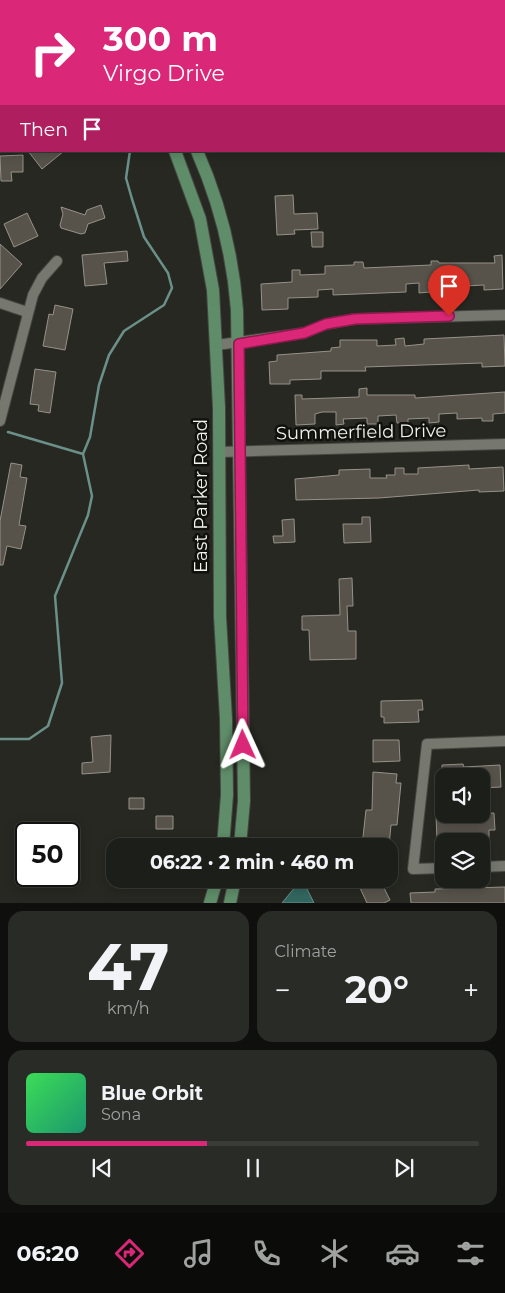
<!DOCTYPE html>
<html lang="en">
<head>
<meta charset="utf-8">
<style>
  :root { --surface:#1c1e19; --page:#292b26; --text:#f1f3f6; --muted:#a0a2a2; --line:#3a3c38; --accent:#db2777 }
  body { margin:0; font-family:Montserrat,sans-serif; background:var(--page); color:var(--text); height:100vh; display:flex; flex-direction:column; font-size:19px; white-space:nowrap }
  * { box-sizing:border-box; margin:0 }
  p { font-size:16px; color:var(--muted) }
  .icon { flex:none; width:28px; height:28px; fill:none; stroke:currentColor; stroke-width:2; stroke-linecap:round; stroke-linejoin:round }
  .map { position:relative; height:903px; overflow:hidden }
  .details { display:flex; flex-direction:column; gap:8px; padding:8px; background:#0f100e; flex:1 }
  .details>* { flex:none }
  .top-card { position:absolute; left:0px; top:0px; width:505px; height:152px; box-shadow:0 2px 12px #0003,0 0 0 1px var(--line); background:#db2777; color:#fff; overflow:hidden }
  .fabs { position:absolute; left:435px; top:768px; display:grid; gap:10px }
  .fabs a { display:grid; place-items:center; width:55px; height:55px; border-radius:10px; background:var(--surface); box-shadow:0 2px 12px #0003,0 0 0 1px var(--line); font-size:25px }
  .speed { position:absolute; left:15px; top:822px; display:flex; gap:10px; font-size:25px; font-weight:700; text-align:center }
  .speed>* { display:grid; place-content:center; width:65px; height:65px; border-radius:50%; background:var(--surface); box-shadow:0 2px 12px #0003,0 0 0 1px var(--line); line-height:1 }
  .speed .limit { border:2px solid #111; border-radius:8px; background:#fff; color:#111 }
  .pin { position:absolute; display:grid; place-items:center; width:42px; height:42px; color:#fff; margin:-51px -21px; border-radius:50% 50% 50% 0; rotate:-45deg; box-shadow:0 0 5px #0007 }
  .pin .icon { rotate:45deg }
  .me { position:absolute; width:55px; margin:-28px; rotate:359deg; stroke-linejoin:round; filter:drop-shadow(0 0 4px #0008) }
  .turn { display:flex; align-items:center; gap:18px; height:105px; padding:0 20px; font-size:22px }
  .turn .icon { width:65px; height:65px; stroke-width:2.5 }
  .turn b { display:block; font-size:35px; line-height:42px }
  .then { display:flex; align-items:center; height:48px; padding:0 20px; background:#0003; gap:10px; font-size:19px }
  .big { font-size:38px; font-weight:700; line-height:1.1 }
  .details .widget { flex:1; display:flex; flex-direction:column; justify-content:center; gap:8px; min-width:0; padding:0 18px; border-radius:15px; background:var(--page) }
  .details .dial { align-items:center; gap:0 }
  .dial b { font-size:65px; line-height:1 }
  .song { display:flex; align-items:center; gap:15px }
  .cover { width:60px; height:60px; border-radius:8px; background:linear-gradient(135deg,hsl(130 70% 55%),hsl(160 70% 35%)) }
  .played { height:5px; border-radius:2px; background:linear-gradient(90deg,var(--accent) 40%,var(--line) 40%) }
  .keys { display:flex; justify-content:space-around; direction:ltr }
  .heat { display:flex; justify-content:space-between; align-items:center; font-size:28px; direction:ltr }
  .details .tiles { flex:1; display:grid; gap:8px; grid-template-columns:1fr 1fr }
  .widget:last-child { grid-column:span 2 }
  .trip { position:absolute; left:106px; top:838px; width:292px; height:50px; border-radius:15px; background:var(--surface); box-shadow:0 2px 12px #0003,0 0 0 1px var(--line); font-weight:700; line-height:50px; text-align:center }
  .dock { display:flex; height:80px; justify-content:space-around; align-items:center; background:#0b0c0a; color:var(--muted) }
  .dock .icon { width:35px; height:35px }
  .dock .selected { color:var(--accent) }
  .dock b { font-size:22px; color:var(--text) }
  .map>svg:first-child { display:block }
  .water { fill:#326760; stroke:#6b908a }
  .lines { fill:none; stroke-linecap:round; stroke-linejoin:round }
  .stream { stroke:#6b908a; stroke-width:2.5 }
  .building { fill:#57534b; stroke:#96928a }
  .minor-casing { stroke:#454740; stroke-width:12 }
  .major-casing { stroke:#454740; stroke-width:14 }
  .minor { stroke:#767870; stroke-width:10 }
  .major { stroke:#5f8d69; stroke-width:12 }
  .route-casing { stroke:#8e194d; stroke-width:12 }
  .route { stroke:#db2777; stroke-width:9 }
  .labels { text-anchor:middle; dominant-baseline:central; stroke-width:5; stroke-linejoin:round; paint-order:stroke }
  .street-label { font-size:18px; fill:#f0f1ec; stroke:#10100d }
</style>
</head>
<body>
<div class="map">
<svg width="505" height="903" viewBox="0 0 505 903">
  <rect width="100%" height="100%" fill="#262821"/>
  <path class="water" d="M305,885L314,903H282L296,886Z"/>
  <g class="lines">
    <path class="stream" d="M211,0V1
      M8,432L83,454
      M0,739H29L48,726L62,683L55,596L88,515L92,496L83,454L90,437L99,385L109,355L124,331L164,305L172,288L168,273L144,237L132,199L126,178L130,151"/>
  </g>
  <path class="building" d="M28,151H64L42,169Z
    M23,155V172H11L12,181H1L0,156Z
    M293,195L294,214L317,213L318,229L294,230L295,234L277,235L275,196Z
    M101,205L105,218L88,224L85,233L81,234L61,228L60,225L63,214L61,207L85,215L87,210Z
    M27,213L38,236L14,247L4,224Z
    M311,232H323V247H312Z
    M0,244L22,264L0,289Z
    M127,251L128,261L104,263L107,284L85,286L82,255Z
    M502,255L503,289L484,290V285L465,286L466,291L454,292V283L447,284V281L429,282L430,292L419,293V283L406,284V292L333,295V289L318,290V297L288,298V309L262,310L261,284L292,282V270H300V275L325,274V266L354,265V262H363L364,268L431,265V261H438L439,263H495L494,256Z
    M55,305L73,309L65,350L43,346L49,314L53,315Z
    M504,335L505,366L482,367V363L365,367L366,371H321V379L290,380V384H270L269,362L277,361V355L331,351V348L340,347V340H377V346L396,345L395,339L404,338L405,346L424,344V339Z
    M35,369L56,372L50,413L38,411L39,405L30,404Z
    M367,388V395H415V398L505,392V413L493,414V421H482V418L457,419V413L439,414V422L429,423V418L408,419V423H397L396,415L378,416V424H367V418L343,419L344,424L336,425V412H322L315,414V424L296,425L295,395H302V399L359,397V389Z
    M11,463L22,465L20,477L27,478L19,525L26,526L21,549L7,546L3,565H0V521Z
    M469,465V469L503,467L504,491L479,492V490L379,498L296,500L295,479L339,475V470L370,469V478H387L386,475H395V468H404V474H418V468Z
    M362,517H370L371,542L344,543L343,524H362Z
    M294,519L295,542L274,543L273,536H283L282,520Z
    M352,578L353,606H347L348,631H356V659L310,660L309,630H302V616L340,615L339,579Z
    M422,700L423,710H418L419,722L384,723V717H381V701Z
    M111,735L110,772L82,774V763L93,762L91,737Z
    M373,740H399L400,761L373,762Z
    M463,764L464,767L500,765L501,787L481,788V776H442V765Z
    M373,772L397,774L396,783H401L397,825H391L389,846H362L366,810H372Z
    M129,798H144V809H129Z
    M494,813L495,830H489V840H437L436,816Z
    M156,816H173V829H156Z
    M378,879H388L391,885L384,888L390,900L384,903H367L360,888Z
    M505,887V903H411L410,893L435,892V889Z"/>
  <g class="lines">
    <defs>
      <path id="minor" d="M22,0L24,1
        M0,125L1,124
        M0,303L27,312
        M217,345L304,333L326,324L355,319L505,315
        M0,421L33,295L42,278L57,261
        M219,452L505,444
        M481,867L505,866
        M444,868L413,869L427,744L505,741"/>
      <path id="major" d="M111,0L112,1
        M130,0L131,1
        M175,151L200,219L213,290L219,408L220,617L226,719L227,795L223,846
        M197,151C219,201 233,256 237,310L244,801L240,846
        M210,903L217,879
        M230,903L235,879"/>
    </defs>
    <use href="#minor" class="minor-casing"/>
    <use href="#major" class="major-casing"/>
    <use href="#minor" class="minor"/>
    <use href="#major" class="major"/>
  </g>
  <g class="lines">
    <defs>
      <path id="route" d="M243,745L239,344L304,333L326,324L355,319L449,316"/>
    </defs>
    <use href="#route" class="route-casing"/>
    <use href="#route" class="route"/>
  </g>
  <g class="labels">
    <g class="street-label">
      <text transform="translate(361 432) rotate(-1)">Summerfield Drive</text>
      <text transform="translate(201 496) rotate(-90)">East Parker Road</text>
    </g>
  </g>
</svg>
<div class="fabs">
<a><svg class="icon" aria-label="sound" viewBox="0 0 24 24"><path d="M4 9h4l5-4v14l-5-4H4zM17 9q2 3 0 6"/></svg></a>
<a><svg class="icon" aria-label="layers" viewBox="0 0 24 24"><path d="M12 4l9 5-9 5-9-5zM3 14l9 5 9-5"/></svg></a>
</div>
<div class="speed"><div class="limit">50</div></div>
<div class="pin" style="left:449px;top:316px;background:#d93025"><svg class="icon" aria-label="arrive" viewBox="0 0 24 24"><path d="M6 21V4h12l-3 4 3 4H6"/></svg></div>
<svg class="me" style="left:243px;top:745px" viewBox="-20 -20 40 40"><path d="M0-17L14 15 0 8-14 15z" fill="#db2777" stroke="#fff" stroke-width="4"/></svg>
<div class="trip">06:22 · 2 min · 460 m</div>
<div class="top-card">
<div class="turn"><svg class="icon" aria-label="right" viewBox="0 0 24 24"><path d="M7 20v-9h11M14 6l5 5-5 5"/></svg><div><b>300 m</b>Virgo Drive</div></div>
<div class="then">Then<svg class="icon" aria-label="arrive" viewBox="0 0 24 24"><path d="M6 21V4h12l-3 4 3 4H6"/></svg></div>
</div>
</div>
<section class="details">
<div class="tiles">
<div class="widget dial"><b>47</b><p>km/h</p></div>
<div class="widget"><p>Climate</p>
<div class="heat"><a>−</a><b class="big">20°</b><a>+</a></div>
</div>
<div class="widget">
<div class="song"><i class="cover"></i><div><b>Blue Orbit</b><p>Sona</p></div></div>
<div class="played"></div>
<div class="keys"><svg class="icon" aria-label="previous" viewBox="0 0 24 24"><path d="M18 5L8 12l10 7zM5 5v14"/></svg><svg class="icon" aria-label="pause" viewBox="0 0 24 24"><path d="M8 5v14M16 5v14"/></svg><svg class="icon" aria-label="next" viewBox="0 0 24 24"><path d="M6 5l10 7-10 7zM19 5v14"/></svg></div>
</div>
</div>
</section>
<nav class="dock">
<b>06:20</b>
<svg class="icon selected" aria-label="directions" viewBox="0 0 24 24"><path d="M12 3l9 9-9 9-9-9zM9 14v-3h6M13 9l2 2-2 2"/></svg>
<svg class="icon" aria-label="music" viewBox="0 0 24 24"><path d="M9 18V5l10-2v13"/><circle cx="6" cy="18" r="3"/><circle cx="16" cy="16" r="3"/></svg>
<svg class="icon" aria-label="phone" viewBox="0 0 24 24"><path d="M5 4h4l2 5-3 2q2 4 5 5l2-3 5 2v4C11 20 4 13 5 4z"/></svg>
<svg class="icon" aria-label="climate" viewBox="0 0 24 24"><path d="M12 3v18M4 7l16 10M4 17L20 7"/></svg>
<svg class="icon" aria-label="car" viewBox="0 0 24 24"><path d="M5 17H2v-5l4-1 3-4h7l3 4 3 1v5h-3M9 17h6M6 11h13"/><circle cx="7" cy="17" r="2"/><circle cx="17" cy="17" r="2"/></svg>
<svg class="icon" aria-label="filters" viewBox="0 0 24 24"><path d="M4 7h16M4 17h16"/><circle cx="9" cy="7" r="2"/><circle cx="15" cy="17" r="2"/></svg>
</nav>
</body>
</html>
